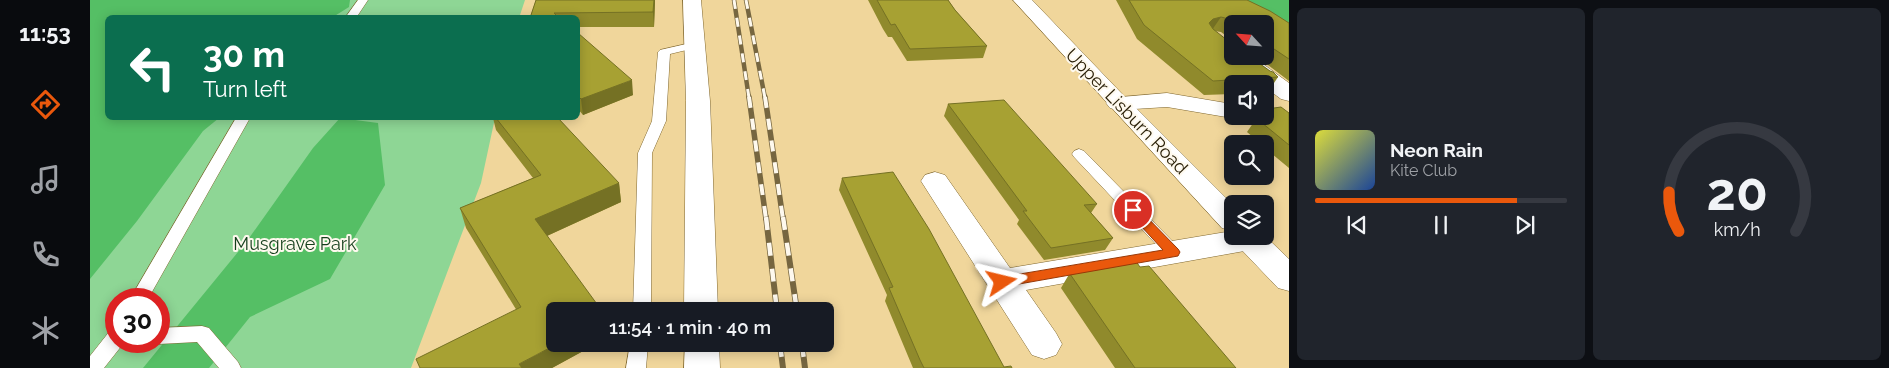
<!DOCTYPE html>
<html lang="en">
<head>
<meta charset="utf-8">
<style>
  :root { --surface:#171b24; --page:#20242c; --text:#f1f3f6; --muted:#9ea1a6; --line:#363941; --accent:#ea580c }
  body { margin:0; font-family:Raleway,sans-serif; background:var(--page); color:var(--text); height:100vh; display:flex; flex-direction:column; font-size:19px; white-space:nowrap }
  * { box-sizing:border-box; margin:0 }
  p { font-size:16px; color:var(--muted) }
  .icon { flex:none; width:28px; height:28px; fill:none; stroke:currentColor; stroke-width:2; stroke-linecap:round; stroke-linejoin:round }
  .map { position:relative; flex:1; overflow:hidden }
  .panel { display:flex; flex-direction:column; gap:8px; padding:8px; background:#0d0f14; width:600px }
  .panel>* { flex:none }
  .guide { position:absolute; left:15px; top:15px; width:475px; height:105px; border-radius:8px; box-shadow:0 2px 12px #0003; background:#0b6e4f; color:#fff; overflow:hidden }
  .needle { width:32px; rotate:296deg }
  .buttons { position:absolute; left:1134px; top:15px; display:grid; gap:10px }
  .buttons a { display:grid; place-items:center; width:50px; height:50px; border-radius:8px; background:var(--surface); box-shadow:0 2px 12px #0003; font-size:25px }
  .speed { position:absolute; left:15px; top:288px; display:flex; gap:10px; font-size:25px; font-weight:700; text-align:center }
  .speed>* { display:grid; place-content:center; width:65px; height:65px; border-radius:50%; background:var(--surface); box-shadow:0 2px 12px #0003; line-height:1 }
  .speed .limit { border:8px solid #d22; background:#fff; color:#111 }
  .pin { position:absolute; display:grid; place-items:center; width:42px; height:42px; color:#fff; margin:-21px; border:2px solid #fff; border-radius:50%; box-shadow:0 1px 5px #0007 }
  .me { position:absolute; width:55px; margin:-28px; rotate:80deg; stroke-linejoin:round; filter:drop-shadow(0 0 4px #0008) }
  .turn { display:flex; align-items:center; gap:18px; height:105px; padding:0 15px; font-size:22px }
  .turn .icon { width:65px; height:65px; stroke-width:2.5 }
  .turn b { display:block; font-size:35px; line-height:42px }
  .panel .tile { flex:1; display:flex; flex-direction:column; justify-content:center; gap:8px; min-width:0; padding:0 18px; border-radius:8px; background:var(--page) }
  .panel .dial { align-items:center; gap:0 }
  .dial svg { height:130px; overflow:visible; fill:none; stroke:var(--line); stroke-width:7; stroke-linecap:round; text-anchor:middle }
  .dial text { fill:var(--text); stroke:none }
  .song { display:flex; align-items:center; gap:15px }
  .cover { width:60px; height:60px; border-radius:8px; background:linear-gradient(135deg,hsl(60 70% 55%),hsl(220 70% 35%)) }
  .played { height:5px; border-radius:2px; background:linear-gradient(90deg,var(--accent) 80%,var(--line) 80%) }
  .keys { display:flex; justify-content:space-around; direction:ltr }
  .panel .tiles { flex:1; display:grid; gap:8px; grid-template-columns:repeat(2,1fr) }
  .trip { position:absolute; left:456px; top:302px; width:288px; height:50px; border-radius:8px; background:var(--surface); box-shadow:0 2px 12px #0003; font-weight:600; line-height:50px; text-align:center }
  main { display:flex; flex:1; min-height:0 }
  .menu { display:flex; flex-direction:column; width:90px; justify-content:space-around; align-items:center; background:#090b0e; color:var(--muted) }
  .menu .icon { width:35px; height:35px }
  .menu .selected { color:var(--accent) }
  .menu b { font-size:22px; color:var(--text) }
  .map>svg:first-child { display:block }
  .green { fill:#8ed695; fill-rule:evenodd }
  .forest { fill:#55bf65 }
  .lines { fill:none; stroke-linecap:round; stroke-linejoin:round }
  .service-casing { stroke:#806830; stroke-width:1 }
  .minor-casing { stroke:#806830; stroke-width:1 }
  .primary-casing { stroke:#806830; stroke-width:1 }
  .service { fill:#fff; fill-rule:evenodd }
  .minor { fill:#fff; fill-rule:evenodd }
  .primary { fill:#fff; fill-rule:evenodd }
  .rail-far2-casing { stroke:#766640; stroke-width:4.5 }
  .rail-far1-casing { stroke:#766640; stroke-width:5.5 }
  .rail-casing { stroke:#766640; stroke-width:6 }
  .rail-far2 { stroke:#fef9ee; stroke-width:3; stroke-dasharray:9; stroke-linecap:butt }
  .rail-far1 { stroke:#fef9ee; stroke-width:4; stroke-dasharray:11; stroke-linecap:butt }
  .rail { stroke:#fef9ee; stroke-width:4.5; stroke-dasharray:13; stroke-linecap:butt }
  .wall { fill:#908a2c }
  .shaded-wall { fill:#757124 }
  .building { fill:#a7a133; stroke:#757124 }
  .route { fill:#ea580c; stroke:#983908 }
  .labels { text-anchor:middle; dominant-baseline:central; stroke-width:4; stroke-linejoin:round; paint-order:stroke }
  .street-label { font-size:18px; fill:#2b2109; stroke:#fef9ee }
  .park-label { font-size:18px; fill:#153f1c; stroke:#fef9ee }
</style>
</head>
<body>
<main>
<nav class="menu">
<b>11:53</b>
<svg class="icon selected" aria-label="directions" viewBox="0 0 24 24"><path d="M12 3l9 9-9 9-9-9zM9 14v-3h6M13 9l2 2-2 2"/></svg>
<svg class="icon" aria-label="music" viewBox="0 0 24 24"><path d="M9 18V5l10-2v13"/><circle cx="6" cy="18" r="3"/><circle cx="16" cy="16" r="3"/></svg>
<svg class="icon" aria-label="phone" viewBox="0 0 24 24"><path d="M5 4h4l2 5-3 2q2 4 5 5l2-3 5 2v4C11 20 4 13 5 4z"/></svg>
<svg class="icon" aria-label="climate" viewBox="0 0 24 24"><path d="M12 3v18M4 7l16 10M4 17L20 7"/></svg>
</nav>
<div class="map">
<svg width="1199" height="368" viewBox="0 0 1199 368">
  <rect width="100%" height="100%" fill="#f0d69b"/>
  <path class="green" d="M0,0H435L429,18H18V118H405L391,183L321,368H0ZM26,299H69V341H26Z"/>
  <path class="forest" d="M0,0H260L259,7L243,17L18,18V118H129L113,131L47,221L0,279Z
    M1154,0H1199V23Z
    M250,118L288,123L295,185L240,279L160,317L119,368H53L157,241L223,148Z"/>
  <g class="lines">
    <defs>
      <path id="service" d="M268,0H278L266,18H255Z
        M605,42L609,43L611,45L609,47L580,54L576,121L562,153L561,311H543L548,153L562,121L568,52L570,50Z
        M146,118H160L58,299H40Z
        M989,149L994,151L1090,249L1092,253L1090,257L1084,259L1078,257L984,157L982,154L984,151Z
        M112,326L119,328L148,362L151,368H129L107,342L69,344L62,341H69V328Z
        M26,330V341H34L33,344L14,368H0V356L19,332Z
        M540,344H558L556,368H536Z"/>
      <path id="minor" d="M593,0H611L620,101L628,311H594L596,101Z
        M1140,51H1142V56H1162L1199,83V101L1191,99L1175,87V84H1171L1140,61L1137,56Z
        M1077,93L1142,104V116H1150L1142,118L1077,107L1028,110L1020,108L1016,103L1020,98Z
        M845,172L855,175L920,268L1142,231V236H1173L1175,239L1171,247L1160,250L936,290L966,333L972,344L966,355L954,359L942,355L831,181L835,175Z
        M595,344H629L630,368H594Z"/>
      <path id="primary" d="M923,0H942L1036,98L1142,204V231L1132,228Z
        M1142,235L1175,236L1199,259V291L1188,288L1146,244Z"/>
    </defs>
    <use href="#service" class="service-casing"/>
    <use href="#minor" class="minor-casing"/>
    <use href="#primary" class="primary-casing"/>
    <use href="#service" class="service"/>
    <use href="#minor" class="minor"/>
    <use href="#primary" class="primary"/>
    <defs>
      <path id="rail-far2" d="M644,0L659,98
        M656,0L675,98"/>
      <path id="rail-far1" d="M659,97L676,219
        M675,97L693,219"/>
      <path id="rail" d="M676,217L687,311
        M693,217L707,311
        M690,344L693,368
        M712,344L715,368"/>
    </defs>
    <use href="#rail-far2" class="rail-far2-casing"/>
    <use href="#rail-far1" class="rail-far1-casing"/>
    <use href="#rail" class="rail-casing"/>
    <use href="#rail-far2" class="rail-far2"/>
    <use href="#rail-far1" class="rail-far1"/>
    <use href="#rail" class="rail"/>
  </g>
  <path class="wall" d="M446,0H565L564,27H488V18H440Z
    M778,0H858L865,10L897,46L893,58L817,61L802,37H798L793,29Z
    M1026,0H1157L1199,23V81L1166,56H1175V24H1142V40L1131,32L1124,31L1188,77L1178,92H1175V84H1142V94L1114,95L1047,39Z
    M488,33L543,95L493,115L488,109Z
    M858,104L1007,204L1001,213L1023,238L1015,250L954,260L927,224L929,220L854,116Z
    M1199,113V168L1175,148V144H1171L1157,132L1168,116Z
    M403,118H406L529,183L531,202L457,236L465,344H506L462,368L376,228L370,208L443,178L406,130Z
    M752,178L914,367L922,368H823L795,301L797,295L749,190Z
    M981,271L1146,368H1025L971,288Z"/>
  <path class="shaded-wall" d="M564,0H565L564,27L563,12Z
    M1131,17L1122,30L1119,23L1123,19Z
    M542,80L543,95L493,115L491,99Z
    M529,183L531,202L450,239L445,219Z
    M467,344H506L462,368H431L429,364Z"/>
  <path class="building" d="M446,0H564L563,12L464,13L469,18H440Z
    M787,0H858L865,10L897,46L820,49L805,24L801,25Z
    M1039,0H1157L1180,11L1199,23V59L1175,43V24H1147L1139,19L1131,17L1123,19L1119,23L1123,29L1142,44V56H1159L1180,71L1183,72L1188,77L1123,81L1054,25Z
    M488,33L542,80L491,99L488,96Z
    M914,100L1007,204L994,205L1023,238L961,248L933,211H937L858,104Z
    M1176,107L1184,108L1191,107L1199,113V145L1166,118L1168,116H1175V108Z
    M406,118H468L529,183L445,219L512,311H465V344H467L429,364L432,368H330L326,359L431,307L370,208L451,175Z
    M803,172L839,229L914,367L921,366L922,368H834L830,360L799,288L803,287L752,178Z
    M1045,260L1050,267L1059,266L1146,368H1045L980,274H983L981,271Z"/>
  <path class="route" d="M1043,206L1047,207L1088,249L1090,252L1088,256L912,287L907,286L905,282L907,278L912,277L1073,250L1039,213L1037,210L1039,207Z"/>
  <g class="labels">
    <g class="street-label">
      <text transform="translate(1037 111) rotate(46)">Upper Lisburn Road</text>
    </g>
    <g class="park-label">
      <text x="205" y="243">Musgrave Park</text>
    </g>
  </g>
</svg>
<div class="buttons">
<a><svg class="needle" viewBox="-14 -14 28 28"><path d="M0-13l5 13h-10z" fill="#e53935"/><path d="M0 13l5-13h-10z" fill="#9ea1a6"/></svg></a>
<a><svg class="icon" aria-label="sound" viewBox="0 0 24 24"><path d="M4 9h4l5-4v14l-5-4H4zM17 9q2 3 0 6"/></svg></a>
<a><svg class="icon" aria-label="search" viewBox="0 0 24 24"><circle cx="10" cy="10" r="6"/><path d="M15 15l6 6"/></svg></a>
<a><svg class="icon" aria-label="layers" viewBox="0 0 24 24"><path d="M12 4l9 5-9 5-9-5zM3 14l9 5 9-5"/></svg></a>
</div>
<div class="speed"><div class="limit">30</div></div>
<div class="pin" style="left:1043px;top:210px;background:#d93025"><svg class="icon" aria-label="arrive" viewBox="0 0 24 24"><path d="M6 21V4h12l-3 4 3 4H6"/></svg></div>
<svg class="me" style="left:912px;top:282px" viewBox="-20 -20 40 40"><path d="M0-17L14 15 0 8-14 15z" fill="#ea580c" stroke="#fff" stroke-width="4"/></svg>
<div class="trip">11:54 · 1 min · 40 m</div>
<div class="guide">
<div class="turn"><svg class="icon" aria-label="left" viewBox="0 0 24 24"><path d="M17 20v-9H6M10 6l-5 5 5 5"/></svg><div><b>30 m</b>Turn left</div></div>
</div>
</div>
<section class="panel">
<div class="tiles">
<div class="tile">
<div class="song"><i class="cover"></i><div><b>Neon Rain</b><p>Kite Club</p></div></div>
<div class="played"></div>
<div class="keys"><svg class="icon" aria-label="previous" viewBox="0 0 24 24"><path d="M18 5L8 12l10 7zM5 5v14"/></svg><svg class="icon" aria-label="pause" viewBox="0 0 24 24"><path d="M8 5v14M16 5v14"/></svg><svg class="icon" aria-label="next" viewBox="0 0 24 24"><path d="M6 5l10 7-10 7zM19 5v14"/></svg></div>
</div>
<div class="tile dial"><svg viewBox="0 0 100 80">
<path d="M14 69A42 42 0 1 1 86 69"/>
<path d="M14 69A42 42 0 0 1 8 45" stroke="#ea580c"/>
<text x="50" y="56" font-size="32" font-weight="700">20</text>
<text x="50" y="72" font-size="11">km/h</text>
</svg></div>
</div>
</section>
</main>
</body>
</html>
